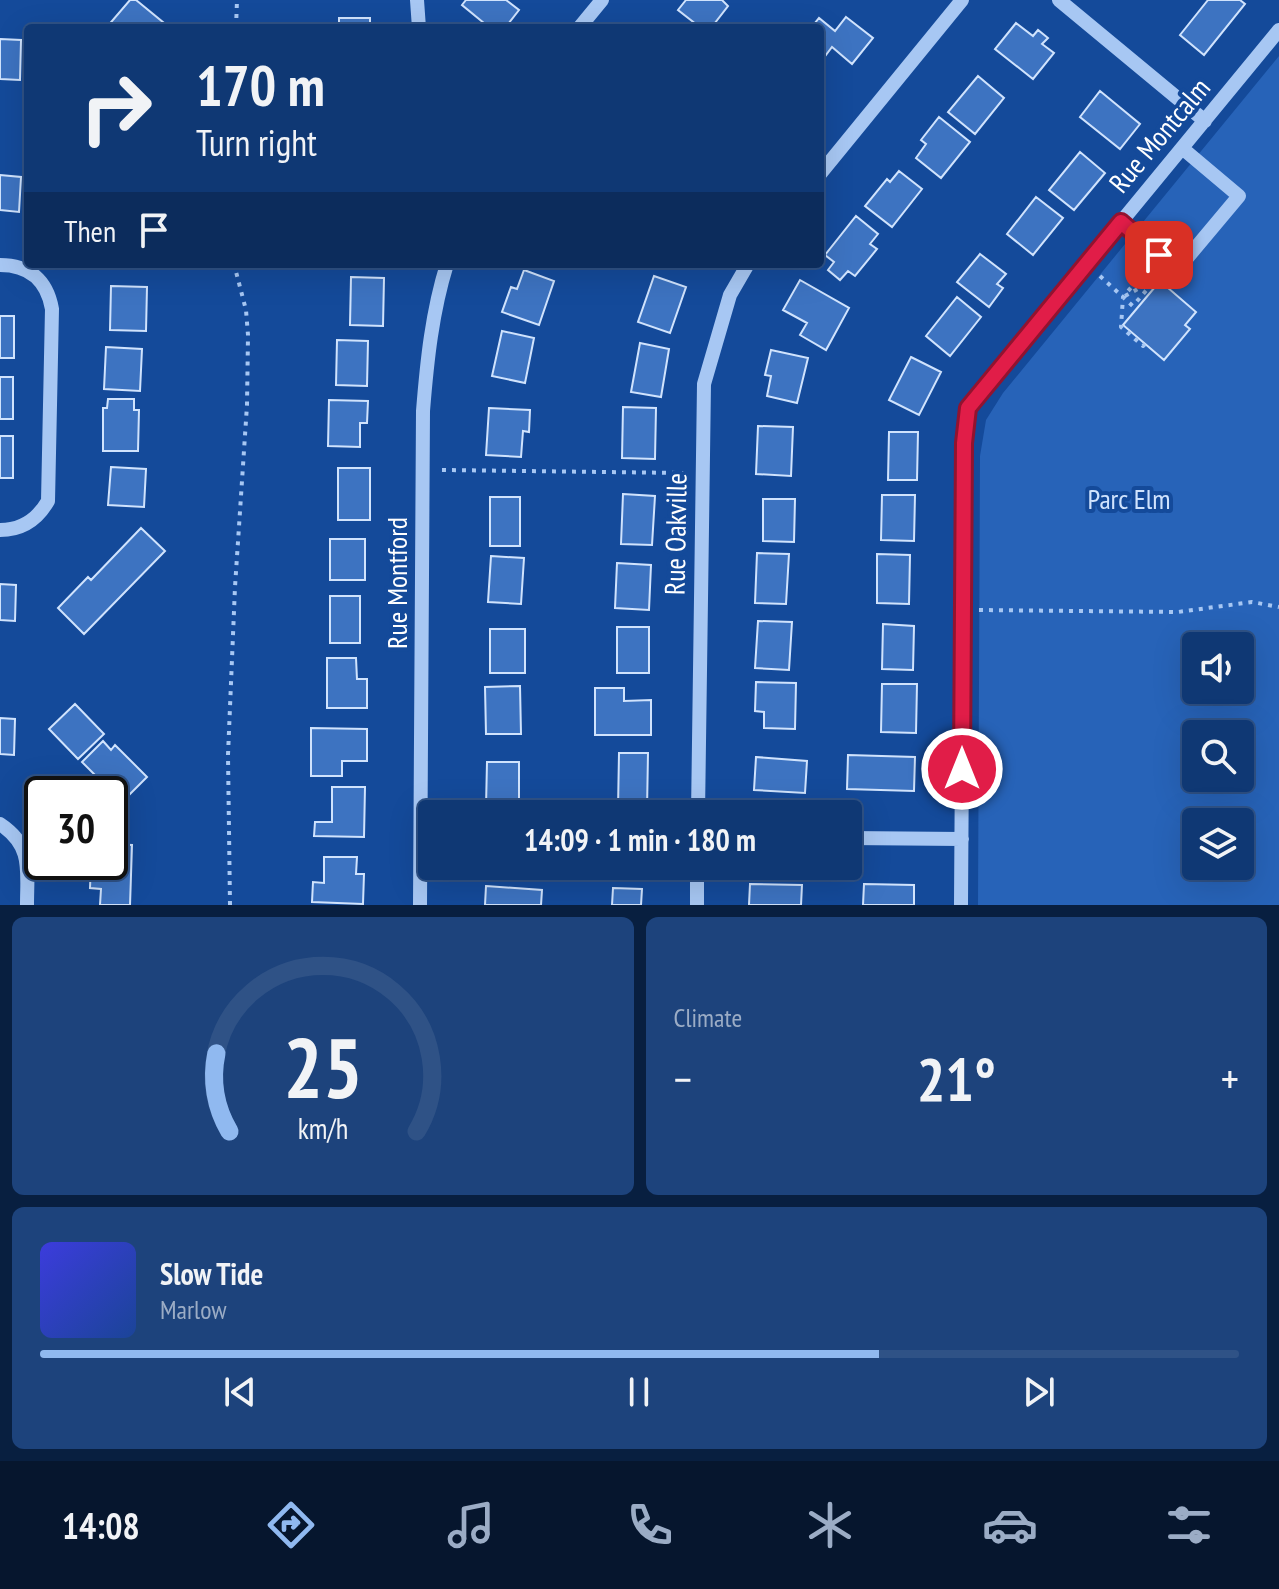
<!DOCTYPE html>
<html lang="en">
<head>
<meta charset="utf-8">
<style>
  :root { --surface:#0f3874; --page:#1d437c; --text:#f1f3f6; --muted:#9bacc5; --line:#2f5286; --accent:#90b9f0 }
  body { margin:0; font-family:"PT Sans Narrow",sans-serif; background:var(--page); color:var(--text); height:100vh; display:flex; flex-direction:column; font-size:30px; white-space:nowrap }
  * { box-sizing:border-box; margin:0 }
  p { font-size:26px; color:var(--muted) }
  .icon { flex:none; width:44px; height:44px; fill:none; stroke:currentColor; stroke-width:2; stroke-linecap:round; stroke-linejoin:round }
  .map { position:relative; height:905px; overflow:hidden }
  .sheet { display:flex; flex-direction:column; gap:12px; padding:12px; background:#081f40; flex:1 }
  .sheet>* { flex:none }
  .top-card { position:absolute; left:24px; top:24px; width:800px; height:244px; border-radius:8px; box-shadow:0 8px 32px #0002,0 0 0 2px var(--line); background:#0f3874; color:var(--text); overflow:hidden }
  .buttons { position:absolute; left:1182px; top:632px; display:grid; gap:16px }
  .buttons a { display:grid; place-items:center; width:72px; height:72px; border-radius:8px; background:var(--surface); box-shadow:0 8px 32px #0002,0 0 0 2px var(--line); font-size:40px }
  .speed { position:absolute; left:24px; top:776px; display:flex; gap:16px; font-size:40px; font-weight:700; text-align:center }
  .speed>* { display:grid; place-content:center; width:104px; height:104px; border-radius:50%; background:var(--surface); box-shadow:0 8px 32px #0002,0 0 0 2px var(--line); line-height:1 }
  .speed .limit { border:4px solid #111; border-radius:12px; background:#fff; color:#111 }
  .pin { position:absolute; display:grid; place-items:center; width:68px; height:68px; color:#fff; margin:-34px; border-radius:16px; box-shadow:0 4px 12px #0006 }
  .me { position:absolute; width:88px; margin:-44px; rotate:0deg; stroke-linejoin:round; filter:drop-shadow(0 0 6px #0008) }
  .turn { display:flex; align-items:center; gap:28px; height:168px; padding:0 40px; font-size:36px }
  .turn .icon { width:104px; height:104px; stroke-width:2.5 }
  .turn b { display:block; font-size:56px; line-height:68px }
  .then { display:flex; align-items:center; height:76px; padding:0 40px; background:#0003; gap:16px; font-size:30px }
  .big { font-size:60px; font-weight:700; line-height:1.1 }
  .sheet .tile { flex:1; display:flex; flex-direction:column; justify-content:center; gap:12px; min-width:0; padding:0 28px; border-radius:12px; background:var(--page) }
  .sheet .dial { align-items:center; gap:0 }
  .dial svg { height:208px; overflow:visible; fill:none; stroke:var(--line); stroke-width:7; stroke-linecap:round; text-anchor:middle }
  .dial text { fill:var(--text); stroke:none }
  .song { display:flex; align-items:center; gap:24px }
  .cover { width:96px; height:96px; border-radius:12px; background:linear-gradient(135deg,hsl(240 70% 55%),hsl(220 70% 35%)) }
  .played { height:8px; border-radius:4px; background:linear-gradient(90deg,var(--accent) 70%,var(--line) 70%) }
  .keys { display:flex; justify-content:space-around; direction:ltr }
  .heat { display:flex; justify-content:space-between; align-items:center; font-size:44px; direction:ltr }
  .sheet .tiles { flex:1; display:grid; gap:12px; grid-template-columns:1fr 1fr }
  .tile:last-child { grid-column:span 2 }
  .trip { position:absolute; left:418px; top:800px; width:444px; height:80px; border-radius:8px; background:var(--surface); box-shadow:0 8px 32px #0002,0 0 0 2px var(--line); font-weight:700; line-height:80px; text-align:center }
  .dock { display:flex; height:128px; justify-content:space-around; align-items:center; background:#06162e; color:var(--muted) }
  .dock .icon { width:56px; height:56px }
  .dock .current { color:var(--accent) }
  .dock b { font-size:36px; color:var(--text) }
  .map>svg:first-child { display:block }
  .green { fill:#2763b8; fill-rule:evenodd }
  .building { fill:#3d73c1; stroke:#d0e3fd; stroke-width:2 }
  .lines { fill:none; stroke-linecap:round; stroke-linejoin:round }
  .path { stroke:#a7c7f3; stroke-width:4; stroke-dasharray:4 6; stroke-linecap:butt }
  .minor { stroke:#a7c7f3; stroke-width:14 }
  .route-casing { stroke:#92132f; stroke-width:20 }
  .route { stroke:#e11d48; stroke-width:14 }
  .labels { text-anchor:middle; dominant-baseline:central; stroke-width:8; stroke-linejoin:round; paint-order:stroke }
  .street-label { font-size:28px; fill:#fff; stroke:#144a9a }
  .park-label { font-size:28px; fill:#d0e3fd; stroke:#144a9a }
</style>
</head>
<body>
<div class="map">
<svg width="1279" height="905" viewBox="0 0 1279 905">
  <rect width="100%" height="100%" fill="#144a9a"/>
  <path class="green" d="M1279,56V905H978L980,456L986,420L1003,393ZM1196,646H1240V690H1196ZM1196,734H1240V778H1196ZM1196,822H1240V866H1196Z"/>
  <path class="building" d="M130,0H136L164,23L160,28H106Z
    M466,0H506L519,10L505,28H490L462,5Z
    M686,0H722L728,6L711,28H701L678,10Z
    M1208,0H1240L1245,4L1204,55L1180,35Z
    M846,17L873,38L852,64L832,47L823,59L820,57V28H811L819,18L835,31Z
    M339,18H370V28H339Z
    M1016,23L1033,36L1038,30L1048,38L1042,44L1054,53L1033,79L995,49Z
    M0,39L21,40L20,80L0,79Z
    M978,76L1004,98L975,134L948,112Z
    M1100,91L1140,124L1120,149L1080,117Z
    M939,117L970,142L941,178L916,158L926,144L921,140Z
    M1080,152L1105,173L1074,210L1049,190Z
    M899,171L922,189L892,227L865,206L887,179L890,182Z
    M0,175L21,177L19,212L0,210Z
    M1036,197L1063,218L1033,255L1007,234Z
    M856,216L878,234L870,244L877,249L855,276L848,271L840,280L828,270L834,262L825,255Z
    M980,254L1006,274L997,284L1003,288L989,307L957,282Z
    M524,270L554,281L539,325L502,312L511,287L517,289Z
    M654,276L686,287L670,333L638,322Z
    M351,277L384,278L383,326L350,325Z
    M800,280L849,308L826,350L800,335L807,323L783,310Z
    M1160,281L1196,312L1185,325L1190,329L1164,360L1123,325Z
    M111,286L147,287L146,331L110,330Z
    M957,297L981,317L950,356L926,336Z
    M0,316H14V358H0Z
    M502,331L534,338L525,383L492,376Z
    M337,340L368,341L367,386L336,385Z
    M640,343L669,349L661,397L631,392Z
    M106,347L142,349L140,391L104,389Z
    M771,350L808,358L797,403L767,396L771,376L765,375Z
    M911,357L941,372L919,415L889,400Z
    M0,377H13V419H0Z
    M108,399H134V410H139L138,451H103V408H107Z
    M329,400L368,401L367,423H360V447L328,446Z
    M623,407L656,408L655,459L622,458Z
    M489,408L530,410L529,432L523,431L521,457L486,455Z
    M758,426L793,427L791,476L756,474Z
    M889,432H918L917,480H888Z
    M0,436H13V478H0Z
    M111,467L146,469L144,507L108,505Z
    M338,468H370V520H338Z
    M623,494L655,496L652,545L621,544Z
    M882,495H915L914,541L881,540Z
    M490,497H520V546H490Z
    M763,499H795L794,542L763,541Z
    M141,528L165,551L84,634L58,608L88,577L91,580Z
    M330,539H365V580H330Z
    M757,553L789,554L786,604L755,603Z
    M877,554L910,555L909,604L877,603Z
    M491,556L524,558L521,604L488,602Z
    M617,563L651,565L649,610L615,608Z
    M0,584L16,585L15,621L0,620Z
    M330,596H360V643H330Z
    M758,621L792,622L789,670L755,668Z
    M883,624L914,626L913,670L882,669Z
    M617,627H649V673H617Z
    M490,629H525V673H490Z
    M327,658H356L357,679H367V708H327Z
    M756,682L796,683L795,729L764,728V712L755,711Z
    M882,684H917L916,733L881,732Z
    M520,686L521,734H486L485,687Z
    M595,688H624V701L651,700V735H595Z
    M75,704L104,734L78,759L49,729Z
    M0,718L15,719L14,755L0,754Z
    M311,728L367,729V761H342V776H311Z
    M103,741L111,750L115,745L147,777L122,802L82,762Z
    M619,753H648L647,810L618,809Z
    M848,755L915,757L914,791L847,789Z
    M756,757L807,761L805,793L754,790Z
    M487,762H519V807H486Z
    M332,787H365L364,837L314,836L315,822H332Z
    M110,844L132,845L130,905H100L101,889L90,888L91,862H110Z
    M324,857H357L356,874H364L363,904L312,902L313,882L324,883Z
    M750,884L802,885L801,905H749Z
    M864,884L914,885V905H863Z
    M486,886L542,890L541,905H485Z
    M613,888L642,889L641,905H612Z"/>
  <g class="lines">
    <path class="path" d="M236,28L237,0
      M1100,276L1136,309
      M1125,296L1138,289L1149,277L1154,281L1133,306
      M1145,344L1143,346L1121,327L1123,297L1146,270
      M442,470L684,473
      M979,610L1178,612L1252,602L1279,607
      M230,905L228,755L235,587L247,405L248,335L246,310L234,264"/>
    <path class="minor" d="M417,0L419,28
      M1059,0L1205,121
      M579,28L602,0
      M820,174L962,0
      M1121,222L1177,270L1239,196L1182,148
      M0,265C29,265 47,280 52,309L48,501C37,520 22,530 0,530
      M698,814L704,384L730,295L748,264
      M0,824C33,846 27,870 27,905
      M848,838L962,839
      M420,905L423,411C427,361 432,312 447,264
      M697,905V866
      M961,905L964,443V424L968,408L1279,30"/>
  </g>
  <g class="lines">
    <defs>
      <path id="route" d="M962,769L964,443L968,408L1121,222L1159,255"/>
    </defs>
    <use href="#route" class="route-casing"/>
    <use href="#route" class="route"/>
  </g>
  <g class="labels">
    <g class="street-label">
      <text transform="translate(1159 135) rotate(-50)">Rue Montcalm</text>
      <text transform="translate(675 534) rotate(-89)">Rue Oakville</text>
      <text transform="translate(396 583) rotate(-90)">Rue Montford</text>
    </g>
    <g class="park-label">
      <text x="1129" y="498">Parc Elm</text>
    </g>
  </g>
</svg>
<div class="buttons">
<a><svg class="icon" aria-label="sound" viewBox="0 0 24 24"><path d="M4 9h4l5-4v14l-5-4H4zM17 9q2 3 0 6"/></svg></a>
<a><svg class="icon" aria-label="search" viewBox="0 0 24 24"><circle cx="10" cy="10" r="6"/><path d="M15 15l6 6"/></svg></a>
<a><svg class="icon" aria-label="layers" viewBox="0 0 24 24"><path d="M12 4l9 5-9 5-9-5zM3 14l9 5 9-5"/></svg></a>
</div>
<div class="speed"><div class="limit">30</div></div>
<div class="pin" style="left:1159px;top:255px;background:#d93025"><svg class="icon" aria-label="arrive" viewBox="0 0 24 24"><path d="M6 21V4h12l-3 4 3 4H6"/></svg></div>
<svg class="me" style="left:962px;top:769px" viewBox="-20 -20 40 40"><circle r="17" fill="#e11d48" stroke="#fff" stroke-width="3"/><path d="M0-11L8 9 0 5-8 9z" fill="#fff"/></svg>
<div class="trip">14:09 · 1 min · 180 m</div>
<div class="top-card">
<div class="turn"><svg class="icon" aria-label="right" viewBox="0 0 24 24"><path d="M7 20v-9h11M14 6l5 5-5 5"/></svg><div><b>170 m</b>Turn right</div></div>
<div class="then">Then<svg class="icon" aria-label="arrive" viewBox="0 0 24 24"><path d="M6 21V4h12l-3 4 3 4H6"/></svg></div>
</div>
</div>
<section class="sheet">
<div class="tiles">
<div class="tile dial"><svg viewBox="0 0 100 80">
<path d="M14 69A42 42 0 1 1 86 69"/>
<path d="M14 69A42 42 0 0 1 9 39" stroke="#90b9f0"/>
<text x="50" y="56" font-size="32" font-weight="700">25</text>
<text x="50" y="72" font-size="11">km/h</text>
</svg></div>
<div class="tile"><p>Climate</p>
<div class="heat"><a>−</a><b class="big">21°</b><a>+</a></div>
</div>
<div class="tile">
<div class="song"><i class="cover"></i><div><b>Slow Tide</b><p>Marlow</p></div></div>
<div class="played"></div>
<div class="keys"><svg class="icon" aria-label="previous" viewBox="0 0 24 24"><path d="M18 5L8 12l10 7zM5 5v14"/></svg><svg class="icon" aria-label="pause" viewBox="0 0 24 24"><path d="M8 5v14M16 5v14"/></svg><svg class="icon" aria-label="next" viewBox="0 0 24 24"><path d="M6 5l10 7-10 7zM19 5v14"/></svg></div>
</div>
</div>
</section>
<nav class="dock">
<b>14:08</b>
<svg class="icon current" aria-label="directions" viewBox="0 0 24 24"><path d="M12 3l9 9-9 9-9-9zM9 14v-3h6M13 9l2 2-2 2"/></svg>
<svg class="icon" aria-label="music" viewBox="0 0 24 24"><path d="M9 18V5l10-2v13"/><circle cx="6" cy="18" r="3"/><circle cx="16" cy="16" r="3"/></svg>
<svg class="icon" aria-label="phone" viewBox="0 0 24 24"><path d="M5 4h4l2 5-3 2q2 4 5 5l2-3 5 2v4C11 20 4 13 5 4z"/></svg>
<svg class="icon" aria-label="climate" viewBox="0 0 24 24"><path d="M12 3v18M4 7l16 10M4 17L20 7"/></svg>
<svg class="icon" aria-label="car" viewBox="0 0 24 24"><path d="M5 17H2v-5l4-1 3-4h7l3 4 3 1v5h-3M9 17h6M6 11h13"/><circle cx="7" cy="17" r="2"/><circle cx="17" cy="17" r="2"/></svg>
<svg class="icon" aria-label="filters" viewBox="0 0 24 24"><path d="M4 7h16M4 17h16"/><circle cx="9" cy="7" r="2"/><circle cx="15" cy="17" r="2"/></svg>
</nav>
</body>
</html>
